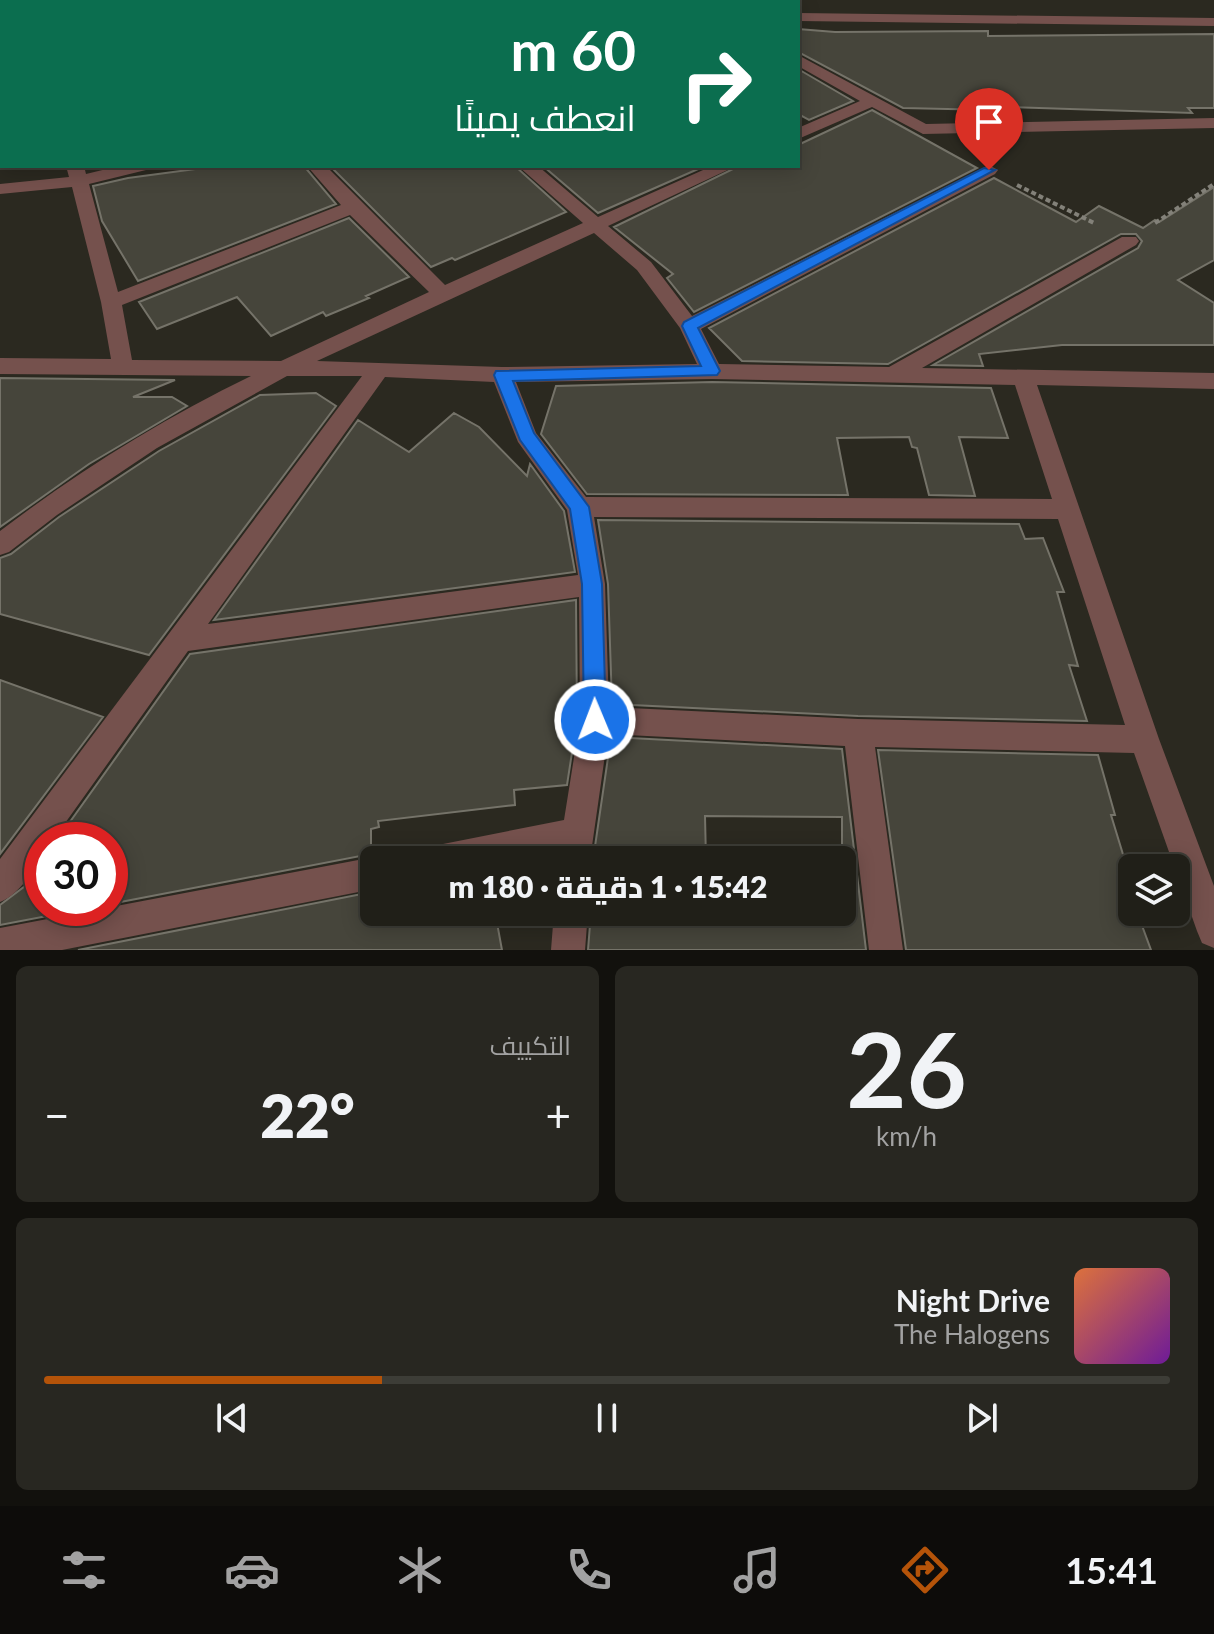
<!DOCTYPE html>
<html lang="ar">
<head>
<meta charset="utf-8">
<style>
  :root { --surface:#201f18; --page:#282721; --text:#f1f3f6; --muted:#a2a2a2; --line:#3d3d37; --accent:#b45309 }
  body { margin:0; font-family:Lato,Cairo,sans-serif; background:var(--page); color:var(--text); direction:rtl; height:100vh; display:flex; flex-direction:column; font-size:30px; white-space:nowrap }
  * { box-sizing:border-box; margin:0 }
  p { font-size:26px; color:var(--muted) }
  .icon { flex:none; width:44px; height:44px; fill:none; stroke:currentColor; stroke-width:2; stroke-linecap:round; stroke-linejoin:round }
  .map { position:relative; height:950px; overflow:hidden; direction:ltr }
  .side { display:flex; flex-direction:column; gap:16px; padding:16px; background:#12110d; flex:1 }
  .side>* { flex:none }
  .banner { position:absolute; left:0px; top:0px; width:800px; height:168px; box-shadow:0 4px 20px #0003,0 0 0 2px var(--line); direction:rtl; background:#0b6e4f; color:#fff; overflow:hidden }
  .tools { position:absolute; left:1118px; top:854px; display:grid; gap:16px }
  .tools a { display:grid; place-items:center; width:72px; height:72px; border-radius:12px; background:var(--surface); box-shadow:0 4px 20px #0003,0 0 0 2px var(--line); font-size:40px }
  .speed { position:absolute; left:24px; top:822px; display:flex; gap:16px; font-size:40px; font-weight:700; text-align:center }
  .speed>* { display:grid; place-content:center; width:104px; height:104px; border-radius:50%; background:var(--surface); box-shadow:0 4px 20px #0003,0 0 0 2px var(--line); line-height:1 }
  .speed .limit { border:12px solid #d22; background:#fff; color:#111 }
  .pin { position:absolute; display:grid; place-items:center; width:68px; height:68px; color:#fff; margin:-82px -34px; border-radius:50% 50% 50% 0; rotate:-45deg; box-shadow:0 0 8px #0007 }
  .pin .icon { rotate:45deg }
  .me { position:absolute; width:88px; margin:-44px; rotate:359deg; stroke-linejoin:round; filter:drop-shadow(0 0 6px #0008) }
  .turn { display:flex; align-items:center; gap:28px; height:168px; padding:0 32px; font-size:36px }
  .turn .icon { width:104px; height:104px; stroke-width:2.5 }
  .turn b { display:block; font-size:56px; line-height:68px }
  .big { font-size:60px; font-weight:800; line-height:1.1 }
  .side .widget { flex:1; display:flex; flex-direction:column; justify-content:center; gap:12px; min-width:0; padding:0 28px; border-radius:12px; background:var(--page) }
  .side .dial { align-items:center; gap:0 }
  .dial b { font-size:104px; line-height:1 }
  .song { display:flex; align-items:center; gap:24px }
  .cover { width:96px; height:96px; border-radius:12px; background:linear-gradient(135deg,hsl(20 70% 55%),hsl(280 70% 35%)) }
  .played { height:8px; border-radius:4px; background:linear-gradient(90deg,var(--accent) 30%,var(--line) 30%) }
  .keys { display:flex; justify-content:space-around; direction:ltr }
  .heat { display:flex; justify-content:space-between; align-items:center; font-size:44px; direction:ltr }
  .side .tiles { flex:1; display:grid; gap:16px; grid-template-columns:1fr 1fr }
  .widget:last-child { grid-column:span 2 }
  .trip { position:absolute; left:360px; top:846px; width:496px; height:80px; border-radius:12px; background:var(--surface); box-shadow:0 4px 20px #0003,0 0 0 2px var(--line); font-weight:800; line-height:80px; text-align:center; direction:rtl }
  .tabs { display:flex; height:128px; justify-content:space-around; align-items:center; background:#0d0c0a; color:var(--muted) }
  .tabs .icon { width:56px; height:56px }
  .tabs .current { color:var(--accent) }
  .tabs b { font-size:36px; color:var(--text) }
  .map>svg:first-child { display:block }
  .building { fill:#46453b; stroke:#757369; stroke-width:2 }
  .lines { fill:none; stroke-linecap:round; stroke-linejoin:round }
  .path { stroke:#838179; stroke-width:4; stroke-dasharray:5 3; stroke-linecap:butt }
  .minor { fill:#75514d; fill-rule:evenodd }
  .route { fill:#1a73e8; stroke:#114b97; stroke-width:2 }
</style>
</head>
<body>
<div class="map">
<svg width="1214" height="950" viewBox="0 0 1214 950">
  <rect width="100%" height="100%" fill="#2b2920"/>
  <path class="building" d="M798,29L835,32L988,31V36L1214,34V108H1188L1192,113L1007,107H990L991,110L903,108L798,52Z
    M798,69L853,101L809,120L798,114Z
    M872,110L977,168L694,312L667,278L673,274L614,227L739,166H798V145Z
    M218,166H304L336,204L138,281L102,221L93,186L128,178Z
    M330,166H515L566,212L455,260L452,258L431,267Z
    M543,166H705L598,213Z
    M994,178L1076,222L1099,206L1143,228L1155,220L1159,222L1214,187V260L1178,280L1214,303V345H1062L979,354L983,366L933,365L1138,248L1142,241L1136,234H1121L888,364L742,361L709,328Z
    M349,218L409,277L366,296L369,298L326,316L323,312L271,336L237,297L157,329L139,302Z
    M0,378L175,380L133,397H172L187,406L89,464L0,527Z
    M712,382L991,388L1008,438L959,437L975,496L929,495L917,448L912,447L909,437L837,438L848,495L587,494L541,434L556,386Z
    M316,393L336,406L149,655L0,614V558L11,554L59,517L159,451L260,395Z
    M454,413L479,427L527,476L530,464L564,511L575,572L214,620L358,420L409,452Z
    M598,520L1019,524L1025,539L1043,538L1064,592H1057L1078,666L1069,665L1087,721L858,716L612,704L608,584Z
    M576,600L577,720L567,785L514,790L515,805L378,821L379,827L371,829V854L110,904V840H57L190,654Z
    M0,680L103,717L0,854Z
    M611,737L842,749L866,950H588L591,912H842V817L705,816L706,860H593Z
    M878,750L1098,755L1115,815H1111L1132,884V912H1137L1151,950H906Z
    M42,856V908H89L0,925V905L25,886Z
    M372,892V912H495L502,950H78Z"/>
  <g class="lines">
    <path class="path" d="M1017,185L1094,223
      M1155,223L1214,184"/>
    <path class="minor" d="M415,0H429L430,2H416Z
      M0,8H2V17H0Z
      M798,13L1214,18V26L798,21Z
      M798,55L926,124L1214,118V128L923,134L872,107L798,139V128L860,101L798,66Z
      M989,165L998,170L995,174L701,329L719,364L889,367L1122,237H1136L1139,241L1136,245L922,368L1214,373V389L1037,385L1159,739L1214,886V948L1202,943L1197,931L1134,753L875,747L903,950H869L845,746L608,734L590,860H558L559,853L524,860H427L432,849L443,844L564,820L580,720L579,597L188,651L53,840H42C42,862 21,894 0,902V859L362,376H287L157,448L57,515L9,552L0,555V531C79,471 162,419 251,376L0,374V358L111,359L101,302L72,187L0,194V184L69,177L66,166H84L86,174L119,166H149L146,170L89,184L118,292L341,205L307,166H326L445,285L583,223L518,166H538L598,217L712,166H736L608,226L651,262L692,316ZM350,215L429,292L281,361L132,360L122,305ZM594,233L637,270L680,328L697,364L502,367L317,361ZM385,377L494,382L518,442L567,510L578,575L208,624ZM712,379L1015,385L1052,499L586,497L536,433L516,382ZM594,517L1058,519L1125,725L858,719L609,707L605,584Z
      M374,857L382,860H374V889L62,950H0V928Z
      M554,912H588L585,950H551Z"/>
  </g>
  <path class="route" d="M984,168L995,170L698,328L720,371L717,375L513,381L534,433L589,507L602,584L606,720L602,727L595,730L587,727L584,720L582,584L570,509L520,440L494,375L496,371L701,366L682,326L684,322Z"/>
</svg>
<div class="tools">
<a><svg class="icon" aria-label="layers" viewBox="0 0 24 24"><path d="M12 4l9 5-9 5-9-5zM3 14l9 5 9-5"/></svg></a>
</div>
<div class="speed"><div class="limit">30</div></div>
<div class="pin" style="left:989px;top:170px;background:#d93025"><svg class="icon" aria-label="arrive" viewBox="0 0 24 24"><path d="M6 21V4h12l-3 4 3 4H6"/></svg></div>
<svg class="me" style="left:595px;top:720px" viewBox="-20 -20 40 40"><circle r="17" fill="#1a73e8" stroke="#fff" stroke-width="3"/><path d="M0-11L8 9 0 5-8 9z" fill="#fff"/></svg>
<div class="trip">15:42 · 1 دقيقة · 180 m</div>
<div class="banner">
<div class="turn"><svg class="icon" aria-label="right" viewBox="0 0 24 24"><path d="M7 20v-9h11M14 6l5 5-5 5"/></svg><div><b>60 m</b>انعطف يمينًا</div></div>
</div>
</div>
<section class="side">
<div class="tiles">
<div class="widget dial"><b>26</b><p>km/h</p></div>
<div class="widget"><p>التكييف</p>
<div class="heat"><a>−</a><b class="big">22°</b><a>+</a></div>
</div>
<div class="widget">
<div class="song"><i class="cover"></i><div><b>Night Drive</b><p>The Halogens</p></div></div>
<div class="played"></div>
<div class="keys"><svg class="icon" aria-label="previous" viewBox="0 0 24 24"><path d="M18 5L8 12l10 7zM5 5v14"/></svg><svg class="icon" aria-label="pause" viewBox="0 0 24 24"><path d="M8 5v14M16 5v14"/></svg><svg class="icon" aria-label="next" viewBox="0 0 24 24"><path d="M6 5l10 7-10 7zM19 5v14"/></svg></div>
</div>
</div>
</section>
<nav class="tabs">
<b>15:41</b>
<svg class="icon current" aria-label="directions" viewBox="0 0 24 24"><path d="M12 3l9 9-9 9-9-9zM9 14v-3h6M13 9l2 2-2 2"/></svg>
<svg class="icon" aria-label="music" viewBox="0 0 24 24"><path d="M9 18V5l10-2v13"/><circle cx="6" cy="18" r="3"/><circle cx="16" cy="16" r="3"/></svg>
<svg class="icon" aria-label="phone" viewBox="0 0 24 24"><path d="M5 4h4l2 5-3 2q2 4 5 5l2-3 5 2v4C11 20 4 13 5 4z"/></svg>
<svg class="icon" aria-label="climate" viewBox="0 0 24 24"><path d="M12 3v18M4 7l16 10M4 17L20 7"/></svg>
<svg class="icon" aria-label="car" viewBox="0 0 24 24"><path d="M5 17H2v-5l4-1 3-4h7l3 4 3 1v5h-3M9 17h6M6 11h13"/><circle cx="7" cy="17" r="2"/><circle cx="17" cy="17" r="2"/></svg>
<svg class="icon" aria-label="filters" viewBox="0 0 24 24"><path d="M4 7h16M4 17h16"/><circle cx="9" cy="7" r="2"/><circle cx="15" cy="17" r="2"/></svg>
</nav>
</body>
</html>
